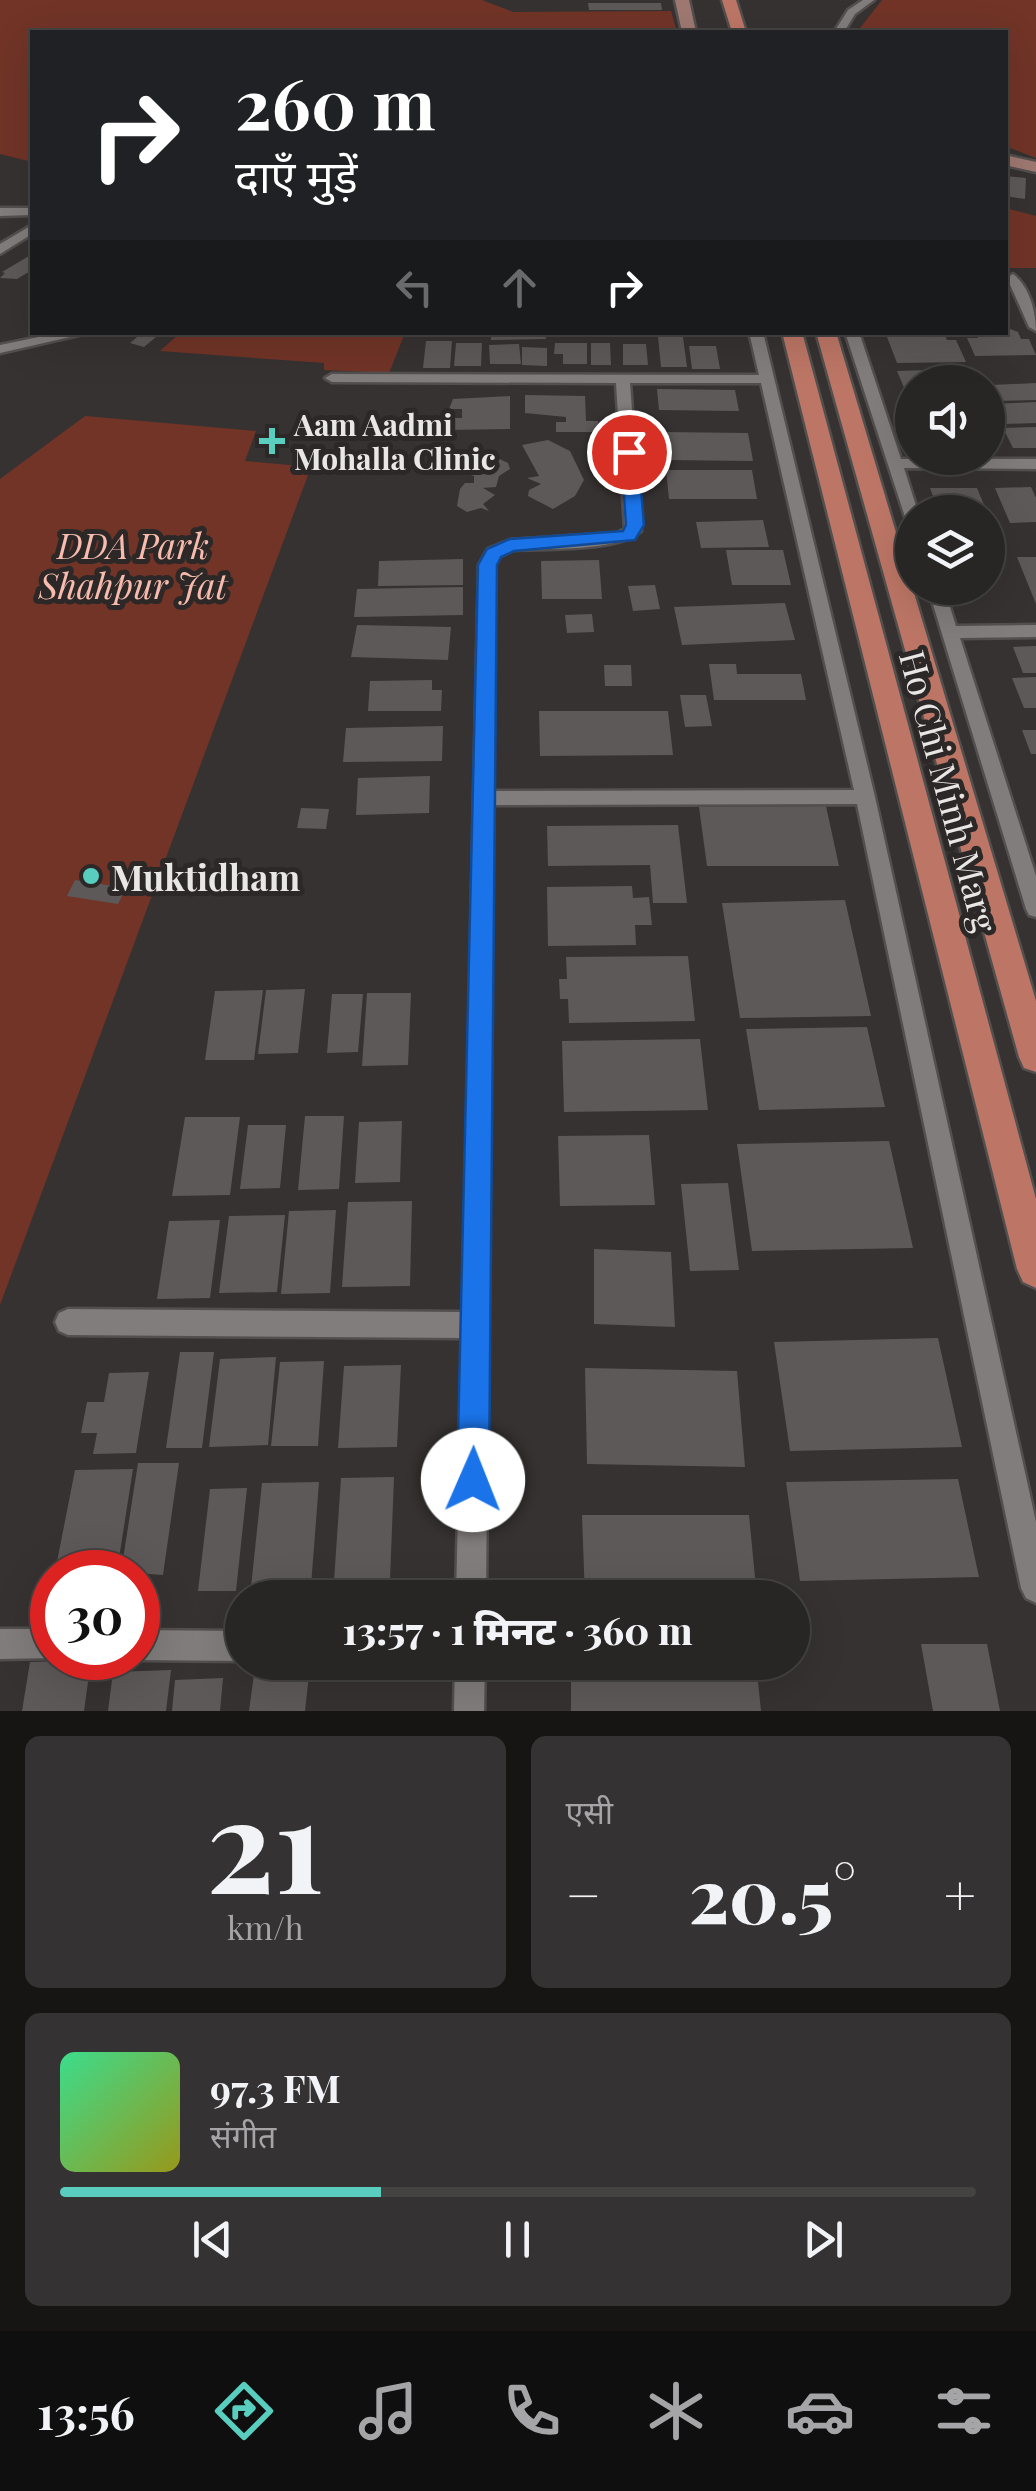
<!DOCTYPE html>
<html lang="hi">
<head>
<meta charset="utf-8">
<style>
  :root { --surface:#282625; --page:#343232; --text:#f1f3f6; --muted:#a5a5a7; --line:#444342; --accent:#59cebe }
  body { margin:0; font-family:"Playfair Display","Noto Sans Devanagari",serif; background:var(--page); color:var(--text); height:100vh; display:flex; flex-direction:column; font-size:38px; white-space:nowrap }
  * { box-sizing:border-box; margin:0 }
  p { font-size:32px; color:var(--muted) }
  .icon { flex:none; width:55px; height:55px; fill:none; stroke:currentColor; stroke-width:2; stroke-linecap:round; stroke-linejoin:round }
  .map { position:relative; height:1711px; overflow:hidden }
  .panel { display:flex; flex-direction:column; gap:25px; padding:25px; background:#161514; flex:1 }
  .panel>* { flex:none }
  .guide { position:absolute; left:30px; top:30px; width:978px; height:305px; border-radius:0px; box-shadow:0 10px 40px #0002,0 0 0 2px var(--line); background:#202124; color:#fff; overflow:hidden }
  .controls { position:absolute; left:895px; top:365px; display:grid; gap:20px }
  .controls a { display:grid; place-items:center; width:110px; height:110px; border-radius:50%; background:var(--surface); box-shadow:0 10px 40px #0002,0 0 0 2px var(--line); font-size:50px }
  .speed { position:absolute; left:30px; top:1550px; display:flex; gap:20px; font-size:50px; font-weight:700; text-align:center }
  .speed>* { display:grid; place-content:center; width:130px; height:130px; border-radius:50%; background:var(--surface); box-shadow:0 10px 40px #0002,0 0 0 2px var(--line); line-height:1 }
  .speed .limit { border:15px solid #d22; background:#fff; color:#111 }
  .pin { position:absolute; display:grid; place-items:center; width:85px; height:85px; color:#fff; margin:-42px; border:5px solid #fff; border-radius:50%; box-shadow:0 2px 10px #0007 }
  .me { position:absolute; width:110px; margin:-55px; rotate:1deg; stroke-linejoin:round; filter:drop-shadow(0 0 8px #0008) }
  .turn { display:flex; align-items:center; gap:35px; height:210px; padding:0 40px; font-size:45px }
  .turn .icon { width:130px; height:130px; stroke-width:2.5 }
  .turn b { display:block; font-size:70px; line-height:85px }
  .lanes { display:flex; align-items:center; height:95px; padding:0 40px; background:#0003; justify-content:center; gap:50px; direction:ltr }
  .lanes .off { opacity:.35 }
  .big { font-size:75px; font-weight:800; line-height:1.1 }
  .panel .tile { flex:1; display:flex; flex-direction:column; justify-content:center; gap:15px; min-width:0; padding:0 35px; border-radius:15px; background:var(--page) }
  .panel .dial { align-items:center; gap:0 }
  .dial b { font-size:130px; line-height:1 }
  .song { display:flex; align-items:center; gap:30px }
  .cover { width:120px; height:120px; border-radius:15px; background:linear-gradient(135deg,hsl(150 70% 55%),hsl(60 70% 35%)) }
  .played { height:10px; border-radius:5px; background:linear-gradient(90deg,var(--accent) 35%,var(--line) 35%) }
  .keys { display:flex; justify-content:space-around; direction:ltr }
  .heat { display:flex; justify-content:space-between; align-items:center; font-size:55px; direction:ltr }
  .panel .tiles { flex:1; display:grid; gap:25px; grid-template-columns:1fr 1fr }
  .tile:last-child { grid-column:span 2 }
  .trip { position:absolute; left:225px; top:1580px; width:585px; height:100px; border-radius:50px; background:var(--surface); box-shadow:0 10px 40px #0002,0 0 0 2px var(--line); font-weight:800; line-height:100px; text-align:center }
  .dock { display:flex; height:160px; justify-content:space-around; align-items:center; background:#100f0f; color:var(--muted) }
  .dock .icon { width:70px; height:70px }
  .dock .on { color:var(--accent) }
  .dock b { font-size:45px; color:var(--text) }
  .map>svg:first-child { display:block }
  .green { fill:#713427 }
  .building { fill:#5d5958 }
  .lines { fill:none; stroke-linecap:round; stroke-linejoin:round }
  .street-casing { stroke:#524f4e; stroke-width:5 }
  .secondary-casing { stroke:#524f4e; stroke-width:5 }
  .primary-casing { stroke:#524f4e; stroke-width:5 }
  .street { fill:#817d7c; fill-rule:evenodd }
  .secondary { fill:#9f7971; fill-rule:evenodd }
  .primary { fill:#bd7666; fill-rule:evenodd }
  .route { fill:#1a73e8; stroke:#114b97; stroke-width:2.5 }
  .poi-dot { fill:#59cebe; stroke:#2c2827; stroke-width:4 }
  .labels { text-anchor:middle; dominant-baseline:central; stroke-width:10; stroke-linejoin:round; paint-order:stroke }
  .far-poi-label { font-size:30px; font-weight:bold; fill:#e9e6e6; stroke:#2c2827; text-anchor:start }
  .park-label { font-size:35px; font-style:italic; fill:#f8bbad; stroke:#2c2827 }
  .street-label { font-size:35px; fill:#e9e6e6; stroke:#2c2827 }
  .poi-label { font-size:35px; font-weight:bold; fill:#e9e6e6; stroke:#2c2827; text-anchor:start }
</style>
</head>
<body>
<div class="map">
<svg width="1036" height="1711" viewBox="0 0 1036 1711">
  <rect width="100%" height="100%" fill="#363231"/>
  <path class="green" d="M0,0H482L513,12L671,11L677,32H32V162L0,154Z
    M882,0H1036V158L1005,146V32H863L860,28Z
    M1005,208L1036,216V268H1005Z
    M181,332H405V333L389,373L324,370V363L160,351Z
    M85,416L256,431L245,461L311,467L0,1305V479Z"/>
  <path class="building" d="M588,3H661L662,10H589Z
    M1005,176L1026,178L1025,199L1005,196Z
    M29,256L32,257V270L17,279L0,278L5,273L2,272Z
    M1005,327L1018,332L1021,339H1029L1036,355L975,356L967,338H978L976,332H1005Z
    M143,332H162L144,347L130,343Z
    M491,332H545L546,339L491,340Z
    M898,332L945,335L947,340H956L966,362L897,363L887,337H900Z
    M658,337H683L687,367H661Z
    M426,341H452L450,368H423Z
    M456,343H482L481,366H454Z
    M555,343H587V364H563V354H554Z
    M591,343H610L611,365H591Z
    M519,344L521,364H490L489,345Z
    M623,344H646L648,365H623Z
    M689,346H716L720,369H692Z
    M522,347L547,348V366L522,365Z
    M960,369L967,382H912V406L897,371Z
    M1036,383V400L995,401L989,390L993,389L991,385Z
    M657,389L735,390L739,411L659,410Z
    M525,395L585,396L586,421H598L599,432H556V422H566V417L525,413Z
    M510,396V429L448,430L449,418H462V409H449L453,399Z
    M1036,402V423L1004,424L994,404Z
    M1036,427V448H1013L1003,428Z
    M664,432L748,433L753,461L667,460Z
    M548,440L570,451L584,480L575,496L553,509L528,496L529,490L541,484L527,478L539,476L522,445Z
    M485,452L508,463L510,469L499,476L496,487L483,488L495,495L483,504L489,511L481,508L467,512L457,506L460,489L465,483H474V476L461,472L462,462Z
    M666,470H752L757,499H669Z
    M1031,487L1036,498V522L1010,523L995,488Z
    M930,488H977L987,512H939Z
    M763,520L769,547L701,548L696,522Z
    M726,550H783L791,585H732Z
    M1017,557H1036V604Z
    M463,559V585L378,586L379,561Z
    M599,560L602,599H542L541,561Z
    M655,585L660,609L633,611L628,586Z
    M463,587V615L354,617L357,589Z
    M785,603L795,640L682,645L674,607Z
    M592,614L594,632L567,633L565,615Z
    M357,625L451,627L448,660L351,657Z
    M1036,646V673H1023L1013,647Z
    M709,664H736L737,674H801L806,700H714Z
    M604,665H631L632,686H605Z
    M1036,677V708H1024L1012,678Z
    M432,680V690H442L441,711H368L370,681Z
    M680,695H706L712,726L685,727Z
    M539,711H668L673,755L540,756Z
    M443,726L442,761L343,762L346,728Z
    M1022,730H1036V754H1031Z
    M430,776L429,813L356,815L358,778Z
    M826,806L839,866H707L699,807Z
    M301,808L329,809L326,829L297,828Z
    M678,825L687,903H653L650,865L548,866L547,826Z
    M75,880L126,888L118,904L67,896Z
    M632,886L633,898L649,897L652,925H635L636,945L548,946L547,887Z
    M845,900L871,1016L740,1018L722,903Z
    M688,956L695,1021L569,1023L568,999H560L559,979H567L566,957Z
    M305,989L298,1053L258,1054L266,990Z
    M263,990L254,1060H205L215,991Z
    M367,993H411L408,1065L362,1066Z
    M332,994H363L358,1052L327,1053Z
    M867,1027L885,1107L759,1110L746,1029Z
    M700,1039L708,1110L564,1112L562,1041Z
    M305,1116H344L339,1189L298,1190Z
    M185,1117H240L230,1195L172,1196Z
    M402,1121L400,1182L355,1183L359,1122Z
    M248,1125H286L280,1188L240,1189Z
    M649,1135L655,1205L560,1206L558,1136Z
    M889,1141L913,1248L752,1251L737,1144Z
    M728,1183L739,1270L690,1271L681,1184Z
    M412,1201L410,1286L342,1287L348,1202Z
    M336,1210L330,1293L281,1294L289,1211Z
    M285,1215L277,1292L219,1293L229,1216Z
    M220,1220L210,1298L157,1299L169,1221Z
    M594,1249L671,1252L675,1327L594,1324Z
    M938,1338L962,1447L790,1451L774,1342Z
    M180,1352H214L202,1448H166Z
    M276,1357L268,1445L209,1447L220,1359Z
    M324,1361L318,1446H271L280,1362Z
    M401,1365L397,1447L338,1448L344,1366Z
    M585,1368L737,1371L745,1467L587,1464Z
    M149,1372L136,1453L93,1454L97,1433H81L87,1402H104L109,1373Z
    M138,1463H179L163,1575L121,1572Z
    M133,1469L117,1571L55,1572L75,1470Z
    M394,1477L390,1580L334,1581L341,1478Z
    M958,1479L979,1577L800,1581L786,1482Z
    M319,1482L311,1586L251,1587L262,1483Z
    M247,1488L236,1591H198L210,1489Z
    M582,1515H749L757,1598H585Z
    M921,1644H987L1000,1711H933Z
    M91,1660L84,1711H22L30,1662Z
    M571,1662H756L761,1711H571Z
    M171,1670L166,1711H108L113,1672Z
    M254,1674L309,1675L305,1711H249Z
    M223,1678L220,1711H172L175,1680Z"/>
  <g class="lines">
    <defs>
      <path id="street" d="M863,0H874L855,14L844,32H834L848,10Z
        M0,208H32V215L0,216Z
        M32,225V234L0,254V244Z
        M1013,274C1029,286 1036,311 1036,331L1029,327L1007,278Z
        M63,332H92L0,353V345Z
        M749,332H763L875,797L1036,1522V1603L1026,1598L1021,1588L857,804L493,805L486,1598H456L462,1338L68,1335L59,1331L55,1322L59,1313L68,1309L463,1312L479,565L488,549L510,540L617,533L625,529L616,383L332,382L325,378L332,374L759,375ZM630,383H761L854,790L493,791L495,565L500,556L513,550C546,548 618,552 641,531Z
        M845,332H859L901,459H1036V469L904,468L918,512H912V522L906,520Z
        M928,588H944L956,626L1036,625V637L960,638L1036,876V917L1029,915L1026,909Z
        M0,1629H52V1658H55L0,1659Z
        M138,1630L242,1631V1661L138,1660L132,1658H138Z
        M455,1662H485L484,1711H454Z"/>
      <path id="secondary" d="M675,0H689L696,32H682Z
        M1005,155L1036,162V172L1005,165Z"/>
      <path id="primary" d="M722,0H736L746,32H732Z
        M782,332H802L1036,1199V1288L1023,1282L1017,1269Z
        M816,332H836L1036,1001V1072L1024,1068L1019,1057Z"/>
    </defs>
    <use href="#street" class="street-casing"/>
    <use href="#secondary" class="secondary-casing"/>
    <use href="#primary" class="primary-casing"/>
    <use href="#street" class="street"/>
    <use href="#secondary" class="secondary"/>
    <use href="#primary" class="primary"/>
  </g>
  <path class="route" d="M629,447L638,452L644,525L635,540L514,551L501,557L497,565L489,1480L484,1492L473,1496L462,1492L457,1480L478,565L487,549L510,539L623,531L626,525L621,452Z"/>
  <g class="poi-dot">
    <path d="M267 426h10v10h10v10h-10v10h-10v-10h-10v-10h10z"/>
    <circle cx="91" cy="876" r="10"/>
  </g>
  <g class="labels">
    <g class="far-poi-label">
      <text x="294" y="424">Aam Aadmi<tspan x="294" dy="34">Mohalla Clinic</tspan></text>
    </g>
    <g class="park-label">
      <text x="133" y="544">DDA Park<tspan x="133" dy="40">Shahpur Jat</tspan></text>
    </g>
    <g class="street-label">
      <text transform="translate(950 791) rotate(75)">Ho Chi Minh Marg</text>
    </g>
    <g class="poi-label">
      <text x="111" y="876">Muktidham</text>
    </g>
  </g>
</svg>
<div class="controls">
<a><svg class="icon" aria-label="sound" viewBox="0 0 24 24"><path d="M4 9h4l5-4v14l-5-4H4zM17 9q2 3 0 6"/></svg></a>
<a><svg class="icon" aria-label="layers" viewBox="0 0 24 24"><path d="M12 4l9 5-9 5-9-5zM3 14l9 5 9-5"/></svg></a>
</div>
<div class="speed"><div class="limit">30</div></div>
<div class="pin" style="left:629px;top:452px;background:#d93025"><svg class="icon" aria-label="arrive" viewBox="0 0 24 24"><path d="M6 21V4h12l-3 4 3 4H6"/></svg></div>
<svg class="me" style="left:473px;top:1480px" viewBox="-20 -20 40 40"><circle r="19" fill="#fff"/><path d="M0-13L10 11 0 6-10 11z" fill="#1a73e8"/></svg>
<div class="trip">13:57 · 1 मिनट · 360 m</div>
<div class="guide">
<div class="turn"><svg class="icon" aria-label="right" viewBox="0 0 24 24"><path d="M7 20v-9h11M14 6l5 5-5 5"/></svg><div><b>260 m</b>दाएँ मुड़ें</div></div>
<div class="lanes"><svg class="icon off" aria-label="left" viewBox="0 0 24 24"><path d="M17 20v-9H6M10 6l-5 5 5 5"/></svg><svg class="icon off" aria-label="ahead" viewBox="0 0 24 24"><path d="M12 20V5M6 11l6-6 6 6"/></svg><svg class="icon" aria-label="right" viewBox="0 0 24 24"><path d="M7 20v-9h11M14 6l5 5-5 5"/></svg></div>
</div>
</div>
<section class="panel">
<div class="tiles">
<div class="tile dial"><b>21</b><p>km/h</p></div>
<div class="tile"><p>एसी</p>
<div class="heat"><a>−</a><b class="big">20.5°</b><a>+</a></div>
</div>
<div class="tile">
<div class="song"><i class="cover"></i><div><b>97.3 FM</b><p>संगीत</p></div></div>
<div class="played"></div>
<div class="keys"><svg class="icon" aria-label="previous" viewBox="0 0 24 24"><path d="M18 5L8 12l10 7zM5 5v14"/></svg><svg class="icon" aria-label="pause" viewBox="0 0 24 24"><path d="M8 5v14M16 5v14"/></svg><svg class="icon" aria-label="next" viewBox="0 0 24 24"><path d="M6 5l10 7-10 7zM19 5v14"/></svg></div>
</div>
</div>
</section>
<nav class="dock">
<b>13:56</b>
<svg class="icon on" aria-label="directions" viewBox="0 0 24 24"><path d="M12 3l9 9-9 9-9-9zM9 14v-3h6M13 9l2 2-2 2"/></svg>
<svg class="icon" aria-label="music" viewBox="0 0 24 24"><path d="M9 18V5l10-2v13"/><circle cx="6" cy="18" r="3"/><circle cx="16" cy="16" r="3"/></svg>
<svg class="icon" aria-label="phone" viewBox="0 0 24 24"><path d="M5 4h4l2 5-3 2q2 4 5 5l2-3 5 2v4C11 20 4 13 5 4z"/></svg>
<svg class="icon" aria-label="climate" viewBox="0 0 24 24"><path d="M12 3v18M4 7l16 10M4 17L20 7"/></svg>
<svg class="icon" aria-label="car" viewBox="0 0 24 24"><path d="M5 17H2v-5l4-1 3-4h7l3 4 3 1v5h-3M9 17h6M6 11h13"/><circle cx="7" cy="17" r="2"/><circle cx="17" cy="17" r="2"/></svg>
<svg class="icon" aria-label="filters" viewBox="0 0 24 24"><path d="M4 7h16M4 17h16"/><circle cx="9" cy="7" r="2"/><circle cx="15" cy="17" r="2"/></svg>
</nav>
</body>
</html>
